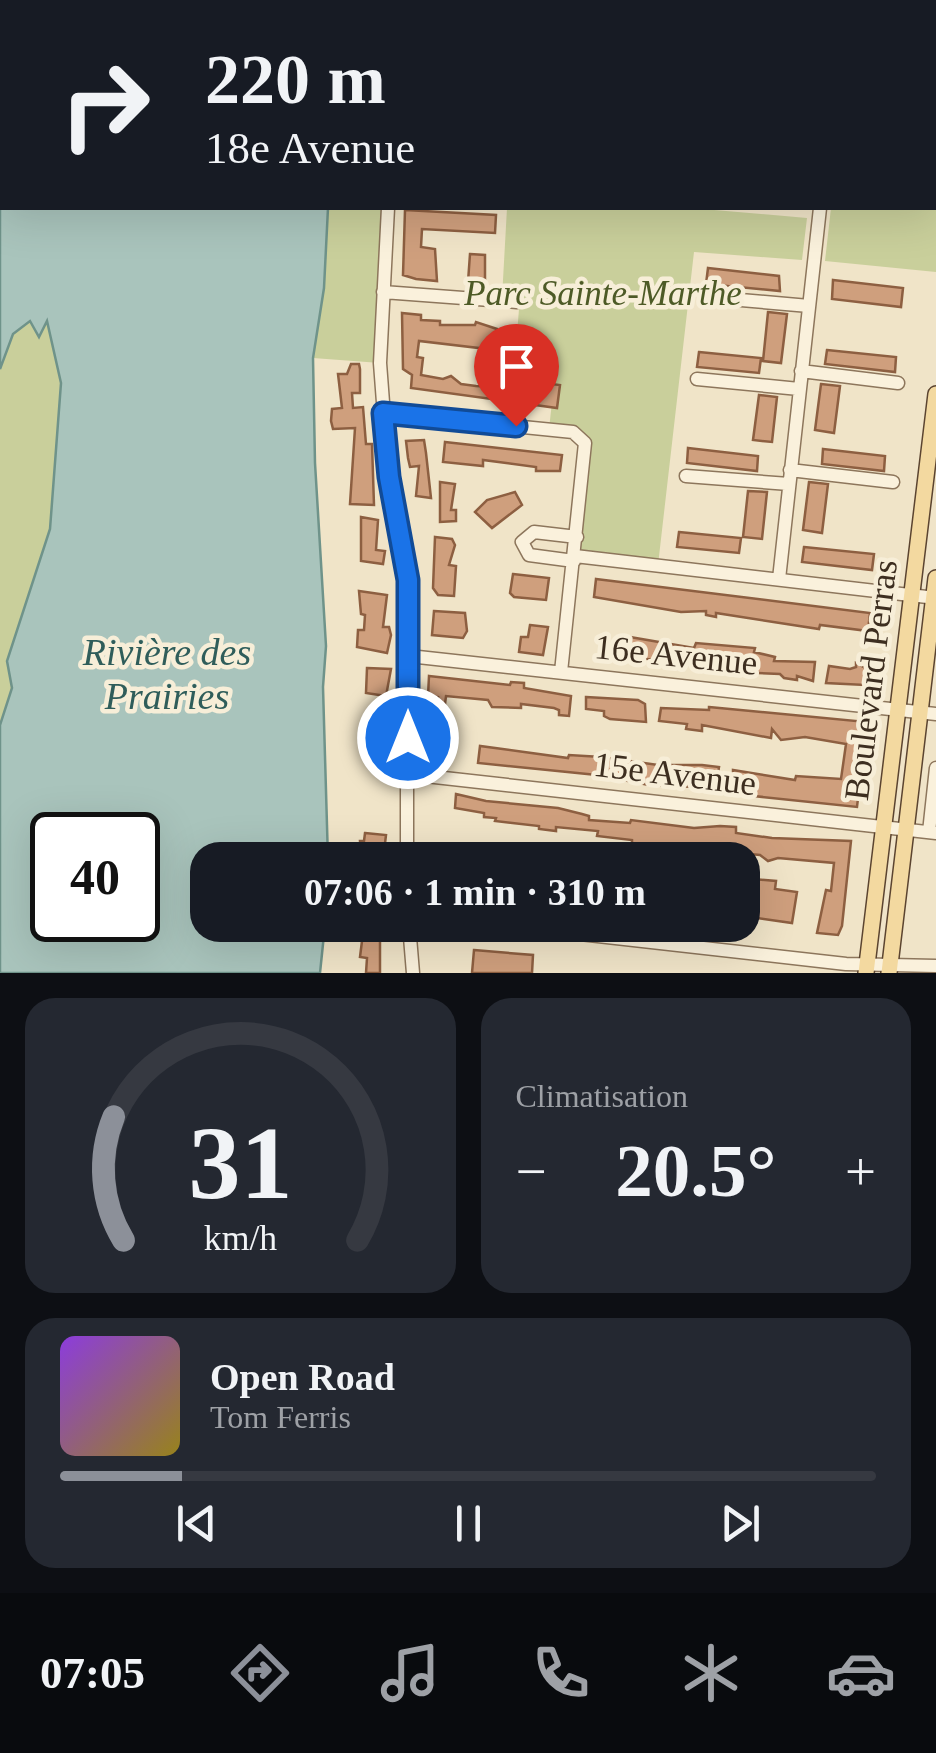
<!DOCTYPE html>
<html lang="fr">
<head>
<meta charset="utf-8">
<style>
  :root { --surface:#171b24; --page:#242831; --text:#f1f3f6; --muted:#9ea1a6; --line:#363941; --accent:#8c9099 }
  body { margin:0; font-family:"Times New Roman",serif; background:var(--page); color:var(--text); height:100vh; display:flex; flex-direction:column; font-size:38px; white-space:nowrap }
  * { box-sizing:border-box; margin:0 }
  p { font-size:32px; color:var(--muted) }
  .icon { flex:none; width:55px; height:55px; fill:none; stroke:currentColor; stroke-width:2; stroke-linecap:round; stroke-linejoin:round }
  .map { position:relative; height:973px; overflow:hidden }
  .side { display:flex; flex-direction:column; gap:25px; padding:25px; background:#0d0f14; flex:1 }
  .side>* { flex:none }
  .guide { position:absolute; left:0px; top:0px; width:938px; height:210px; box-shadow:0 10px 40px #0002; background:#171b24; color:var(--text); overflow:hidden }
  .speed { position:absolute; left:30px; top:812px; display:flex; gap:20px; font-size:50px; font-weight:700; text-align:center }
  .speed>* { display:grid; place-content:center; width:130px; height:130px; border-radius:50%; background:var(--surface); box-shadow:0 10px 40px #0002; line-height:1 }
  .speed .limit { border:5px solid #111; border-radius:15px; background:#fff; color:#111 }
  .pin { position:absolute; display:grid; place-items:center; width:85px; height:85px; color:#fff; margin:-102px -42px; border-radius:50% 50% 50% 0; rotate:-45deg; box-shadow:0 0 10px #0007 }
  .pin .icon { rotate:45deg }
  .me { position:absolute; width:110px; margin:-55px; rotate:0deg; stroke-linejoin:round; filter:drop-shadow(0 0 8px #0008) }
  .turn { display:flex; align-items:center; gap:35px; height:210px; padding:0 40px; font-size:45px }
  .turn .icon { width:130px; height:130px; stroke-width:2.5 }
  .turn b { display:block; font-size:70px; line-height:85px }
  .big { font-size:75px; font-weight:600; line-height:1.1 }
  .side .card { flex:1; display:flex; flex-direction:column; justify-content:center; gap:15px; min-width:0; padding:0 35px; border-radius:30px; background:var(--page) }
  .side .dial { align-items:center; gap:0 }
  .dial svg { height:260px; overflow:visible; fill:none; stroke:var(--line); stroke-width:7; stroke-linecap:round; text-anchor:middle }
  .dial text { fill:var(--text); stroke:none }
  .song { display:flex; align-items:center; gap:30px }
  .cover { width:120px; height:120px; border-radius:15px; background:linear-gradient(135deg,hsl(270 70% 55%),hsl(50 70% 35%)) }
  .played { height:10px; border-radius:5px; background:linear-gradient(90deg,var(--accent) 15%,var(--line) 15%) }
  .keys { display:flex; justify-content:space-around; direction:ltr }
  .heat { display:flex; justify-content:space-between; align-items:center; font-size:55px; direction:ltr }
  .side .tiles { flex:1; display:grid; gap:25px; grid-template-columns:1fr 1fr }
  .card:last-child { grid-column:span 2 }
  .trip { position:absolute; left:190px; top:842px; width:570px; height:100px; border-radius:30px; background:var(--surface); box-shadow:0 10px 40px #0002; font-weight:600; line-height:100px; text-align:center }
  .tab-bar { display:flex; height:160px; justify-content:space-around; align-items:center; background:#090b0e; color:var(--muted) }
  .tab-bar .icon { width:70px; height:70px }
  .tab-bar .current { color:var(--accent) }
  .tab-bar b { font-size:45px; color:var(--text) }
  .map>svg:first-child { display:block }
  .green { fill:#c9cf9b }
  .water { fill:#a9c4bc; stroke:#6f938a; stroke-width:2.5; fill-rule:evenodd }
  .building { fill:#cf9f7d; stroke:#8d5f41; stroke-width:2.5 }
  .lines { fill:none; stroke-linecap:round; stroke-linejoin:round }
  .minor-casing { stroke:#8d765c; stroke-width:15 }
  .major-casing { stroke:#5b4430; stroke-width:18 }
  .minor { stroke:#faf1dc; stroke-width:12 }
  .major { stroke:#f3d9a0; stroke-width:15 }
  .route-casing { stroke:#114b97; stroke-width:25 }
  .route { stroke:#1a73e8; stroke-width:18 }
  .labels { text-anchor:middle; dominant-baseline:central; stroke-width:9; stroke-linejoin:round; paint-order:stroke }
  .park-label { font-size:35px; font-style:italic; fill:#4d5a26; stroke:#f7eed8 }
  .street-label { font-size:35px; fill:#3d2e20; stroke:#f7eed8 }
  .water-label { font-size:38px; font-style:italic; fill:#2f5d5a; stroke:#f7eed8 }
</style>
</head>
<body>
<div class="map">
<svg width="936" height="973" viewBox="0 0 936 973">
  <rect width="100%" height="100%" fill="#f0e4c8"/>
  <path class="green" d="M936,44V272L825,261L831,208H935Z
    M0,137L2,208L47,319L61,383L50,529L7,661L12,688L0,725Z
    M328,208H388L380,363L313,358L324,288Z
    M507,208H691L807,218L802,260L694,252L658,565L575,556L585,443L549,429L555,375L514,371L519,309L517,302L502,298Z"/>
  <path class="water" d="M0,0H309L2,2V208H328L324,288L313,358L315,463L326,646L323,687L328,860H208V925H325L320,973H0V725L12,688L7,661L50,529L61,383L47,321L39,337L30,321L13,334L0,369ZM52,835H138V920H52Z"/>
  <path class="building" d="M405,210L496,215L495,233L422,229L421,247L435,249L437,281L416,279L403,275Z
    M470,254L485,255V283L468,282Z
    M708,268L779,276L780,291L706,284Z
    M833,280L903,288L901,307L832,299Z
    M768,312L787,314L781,363L763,361Z
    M402,313L421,315V320L440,321V325H475L476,322L497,329L496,350L419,341L417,357L423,358L421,375L443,379L451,376L461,384L476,386L517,388V380L560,385L557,408L411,388L412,375L403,369Z
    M827,350L896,357L895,372L825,364Z
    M699,352L761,358L759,373L697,367Z
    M351,364H359L360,369V393H352L353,408L363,407L366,444H372L374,505L350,504L355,428L333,429L331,421L332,409L342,408L338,374H347Z
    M821,384L840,386L834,433L815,430Z
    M759,395L777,397L772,442L753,440Z
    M424,440L426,453L431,498L416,496L419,466L410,467L408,458L406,441Z
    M445,442L562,455L560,471H536V467L483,460V466L443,462Z
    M688,448L758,456L757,471L687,463Z
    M823,449L885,456L884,471L822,464Z
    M440,482L455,484L451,510H456V521L440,522Z
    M809,482L828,484L822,533L803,530Z
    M748,491L767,492L762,539L743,537Z
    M515,492L522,505L492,528L475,512L487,500Z
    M361,517L378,520L376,550L385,551L383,564L361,561Z
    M679,532L741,538L739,553L677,547Z
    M435,537L452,539L455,545L449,565L456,566L454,596L438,595L433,588Z
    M804,547L874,554L872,570L802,562Z
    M513,574L549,578L546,600L514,597L510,593Z
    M596,579L870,613L868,631L820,625L819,629L716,613V617L706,615V611L681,612L594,597Z
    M359,591L387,595L383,627H389L391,635L387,653L357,647L358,630H364L365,615L361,614Z
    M434,611L465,613L467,631L463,638L432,635Z
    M530,625L548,627L543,655L519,652L521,637H528Z
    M630,637L694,648L696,643L755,648L754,652L775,657L774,661L815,662L813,681L797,676V680L784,678L780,674L730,672L713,666L627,657Z
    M856,663L867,669L865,685L826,683L829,666L850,669L856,667Z
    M367,668L391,669L386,696L366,693Z
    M429,676L510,685L511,682L524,683V688L571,696L569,716L559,715V710L554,708L521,704V708L492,707L488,700L446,696L445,704L437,703L438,697L428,696Z
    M586,697L638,700L645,704L646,722L610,719L604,716V711L586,709Z
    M709,707L867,722L857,807L744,795V789L649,785L597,775L478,763L480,746L568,758L569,755L602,757L658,765H702L719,767L718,773L733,774V770L795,780L796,776L841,779L846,744L805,737L781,740L772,729L771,738L702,725V731L686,729L687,724L659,721L661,708L709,710Z
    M364,717L388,718L386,755L363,754Z
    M429,721L447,722L444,764L428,762V751L442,741L427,739Z
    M456,794L486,801L558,808L582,814L589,816V820L630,823L631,820L694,828L720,826L736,827V833L772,838L851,841L842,926L838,935L817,933L826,890L831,891L834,863L778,858L768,861L760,855L739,853L740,847L711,844L650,848L632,843V840L597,836L598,831L556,827V831L539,829V826L495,821L496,818L484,817V813L455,808Z
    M365,833L386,835L383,860L361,858L360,841H364Z
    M753,879L776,881L775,889L797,892L792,923L742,916V888L752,889Z
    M364,925H380V973H366L367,958L360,957Z
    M474,950L533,955L532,973H472Z"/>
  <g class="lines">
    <defs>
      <path id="minor" d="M378,0V2
        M509,0H520
        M642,0V2
        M772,0L779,2
        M935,21H936
        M935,42H936
        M388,208L380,363L387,455L407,580V860
        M383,292L517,302
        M706,297L809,306
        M801,371L898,383
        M697,379L799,389
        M383,413L573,432L585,443L561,672
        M790,470L893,482
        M686,476L789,484
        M575,556L936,598
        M574,561L529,555L522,542L534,532L577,537
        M779,579L820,208
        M409,656L936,714
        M408,774L936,833
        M929,832L936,768
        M409,925L413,973
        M499,925L846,964L936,966"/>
      <path id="major" d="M866,973L936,394
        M889,973L936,578"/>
    </defs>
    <use href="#minor" class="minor-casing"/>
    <use href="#major" class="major-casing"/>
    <use href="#minor" class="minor"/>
    <use href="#major" class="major"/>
  </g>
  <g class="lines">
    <defs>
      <path id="route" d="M408,738V580L389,477L383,413L516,426"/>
    </defs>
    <use href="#route" class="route-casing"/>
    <use href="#route" class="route"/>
  </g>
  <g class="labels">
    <g class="park-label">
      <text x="603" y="293">Parc Sainte-Marthe</text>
    </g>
    <g class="street-label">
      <text transform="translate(676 655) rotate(6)">16e Avenue</text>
      <text transform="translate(871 680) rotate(-83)">Boulevard Perras</text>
      <text transform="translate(675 774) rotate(7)">15e Avenue</text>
    </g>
    <g class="water-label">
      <text x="167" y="652">Rivière des<tspan x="167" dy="44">Prairies</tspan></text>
    </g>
  </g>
</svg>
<div class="speed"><div class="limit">40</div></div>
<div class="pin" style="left:516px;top:426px;background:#d93025"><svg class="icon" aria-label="arrive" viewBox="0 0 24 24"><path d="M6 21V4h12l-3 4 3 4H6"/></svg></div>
<svg class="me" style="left:408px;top:738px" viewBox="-20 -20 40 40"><circle r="17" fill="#1a73e8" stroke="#fff" stroke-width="3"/><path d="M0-11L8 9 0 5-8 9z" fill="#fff"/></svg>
<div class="trip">07:06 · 1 min · 310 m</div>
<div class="guide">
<div class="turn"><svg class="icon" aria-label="right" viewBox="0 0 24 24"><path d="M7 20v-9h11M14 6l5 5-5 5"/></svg><div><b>220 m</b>18e Avenue</div></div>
</div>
</div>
<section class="side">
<div class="tiles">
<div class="card dial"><svg viewBox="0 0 100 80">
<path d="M14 69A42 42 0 1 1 86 69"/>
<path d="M14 69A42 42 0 0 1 11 31" stroke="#8c9099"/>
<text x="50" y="56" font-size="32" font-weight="700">31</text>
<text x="50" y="72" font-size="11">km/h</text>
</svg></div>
<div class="card"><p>Climatisation</p>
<div class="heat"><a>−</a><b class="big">20.5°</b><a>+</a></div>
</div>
<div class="card">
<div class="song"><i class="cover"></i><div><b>Open Road</b><p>Tom Ferris</p></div></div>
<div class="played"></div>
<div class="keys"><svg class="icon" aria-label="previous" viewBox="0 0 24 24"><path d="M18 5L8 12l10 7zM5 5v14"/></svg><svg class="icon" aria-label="pause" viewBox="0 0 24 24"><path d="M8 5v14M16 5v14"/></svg><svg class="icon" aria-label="next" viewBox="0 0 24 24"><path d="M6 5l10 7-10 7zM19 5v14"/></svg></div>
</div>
</div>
</section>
<nav class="tab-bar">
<b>07:05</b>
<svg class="icon current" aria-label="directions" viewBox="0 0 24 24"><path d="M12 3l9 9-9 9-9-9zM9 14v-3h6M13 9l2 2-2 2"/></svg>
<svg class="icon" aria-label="music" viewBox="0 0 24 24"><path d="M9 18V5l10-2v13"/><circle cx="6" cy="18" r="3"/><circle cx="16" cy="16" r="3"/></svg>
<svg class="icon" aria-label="phone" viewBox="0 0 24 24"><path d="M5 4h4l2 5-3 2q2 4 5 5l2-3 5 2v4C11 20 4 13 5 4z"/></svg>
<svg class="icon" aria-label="climate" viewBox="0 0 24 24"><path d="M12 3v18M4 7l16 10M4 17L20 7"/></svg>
<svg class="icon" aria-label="car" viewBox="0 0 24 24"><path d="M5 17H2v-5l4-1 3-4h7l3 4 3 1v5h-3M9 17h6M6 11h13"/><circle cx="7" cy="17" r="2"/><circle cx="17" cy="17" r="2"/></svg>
</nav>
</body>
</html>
